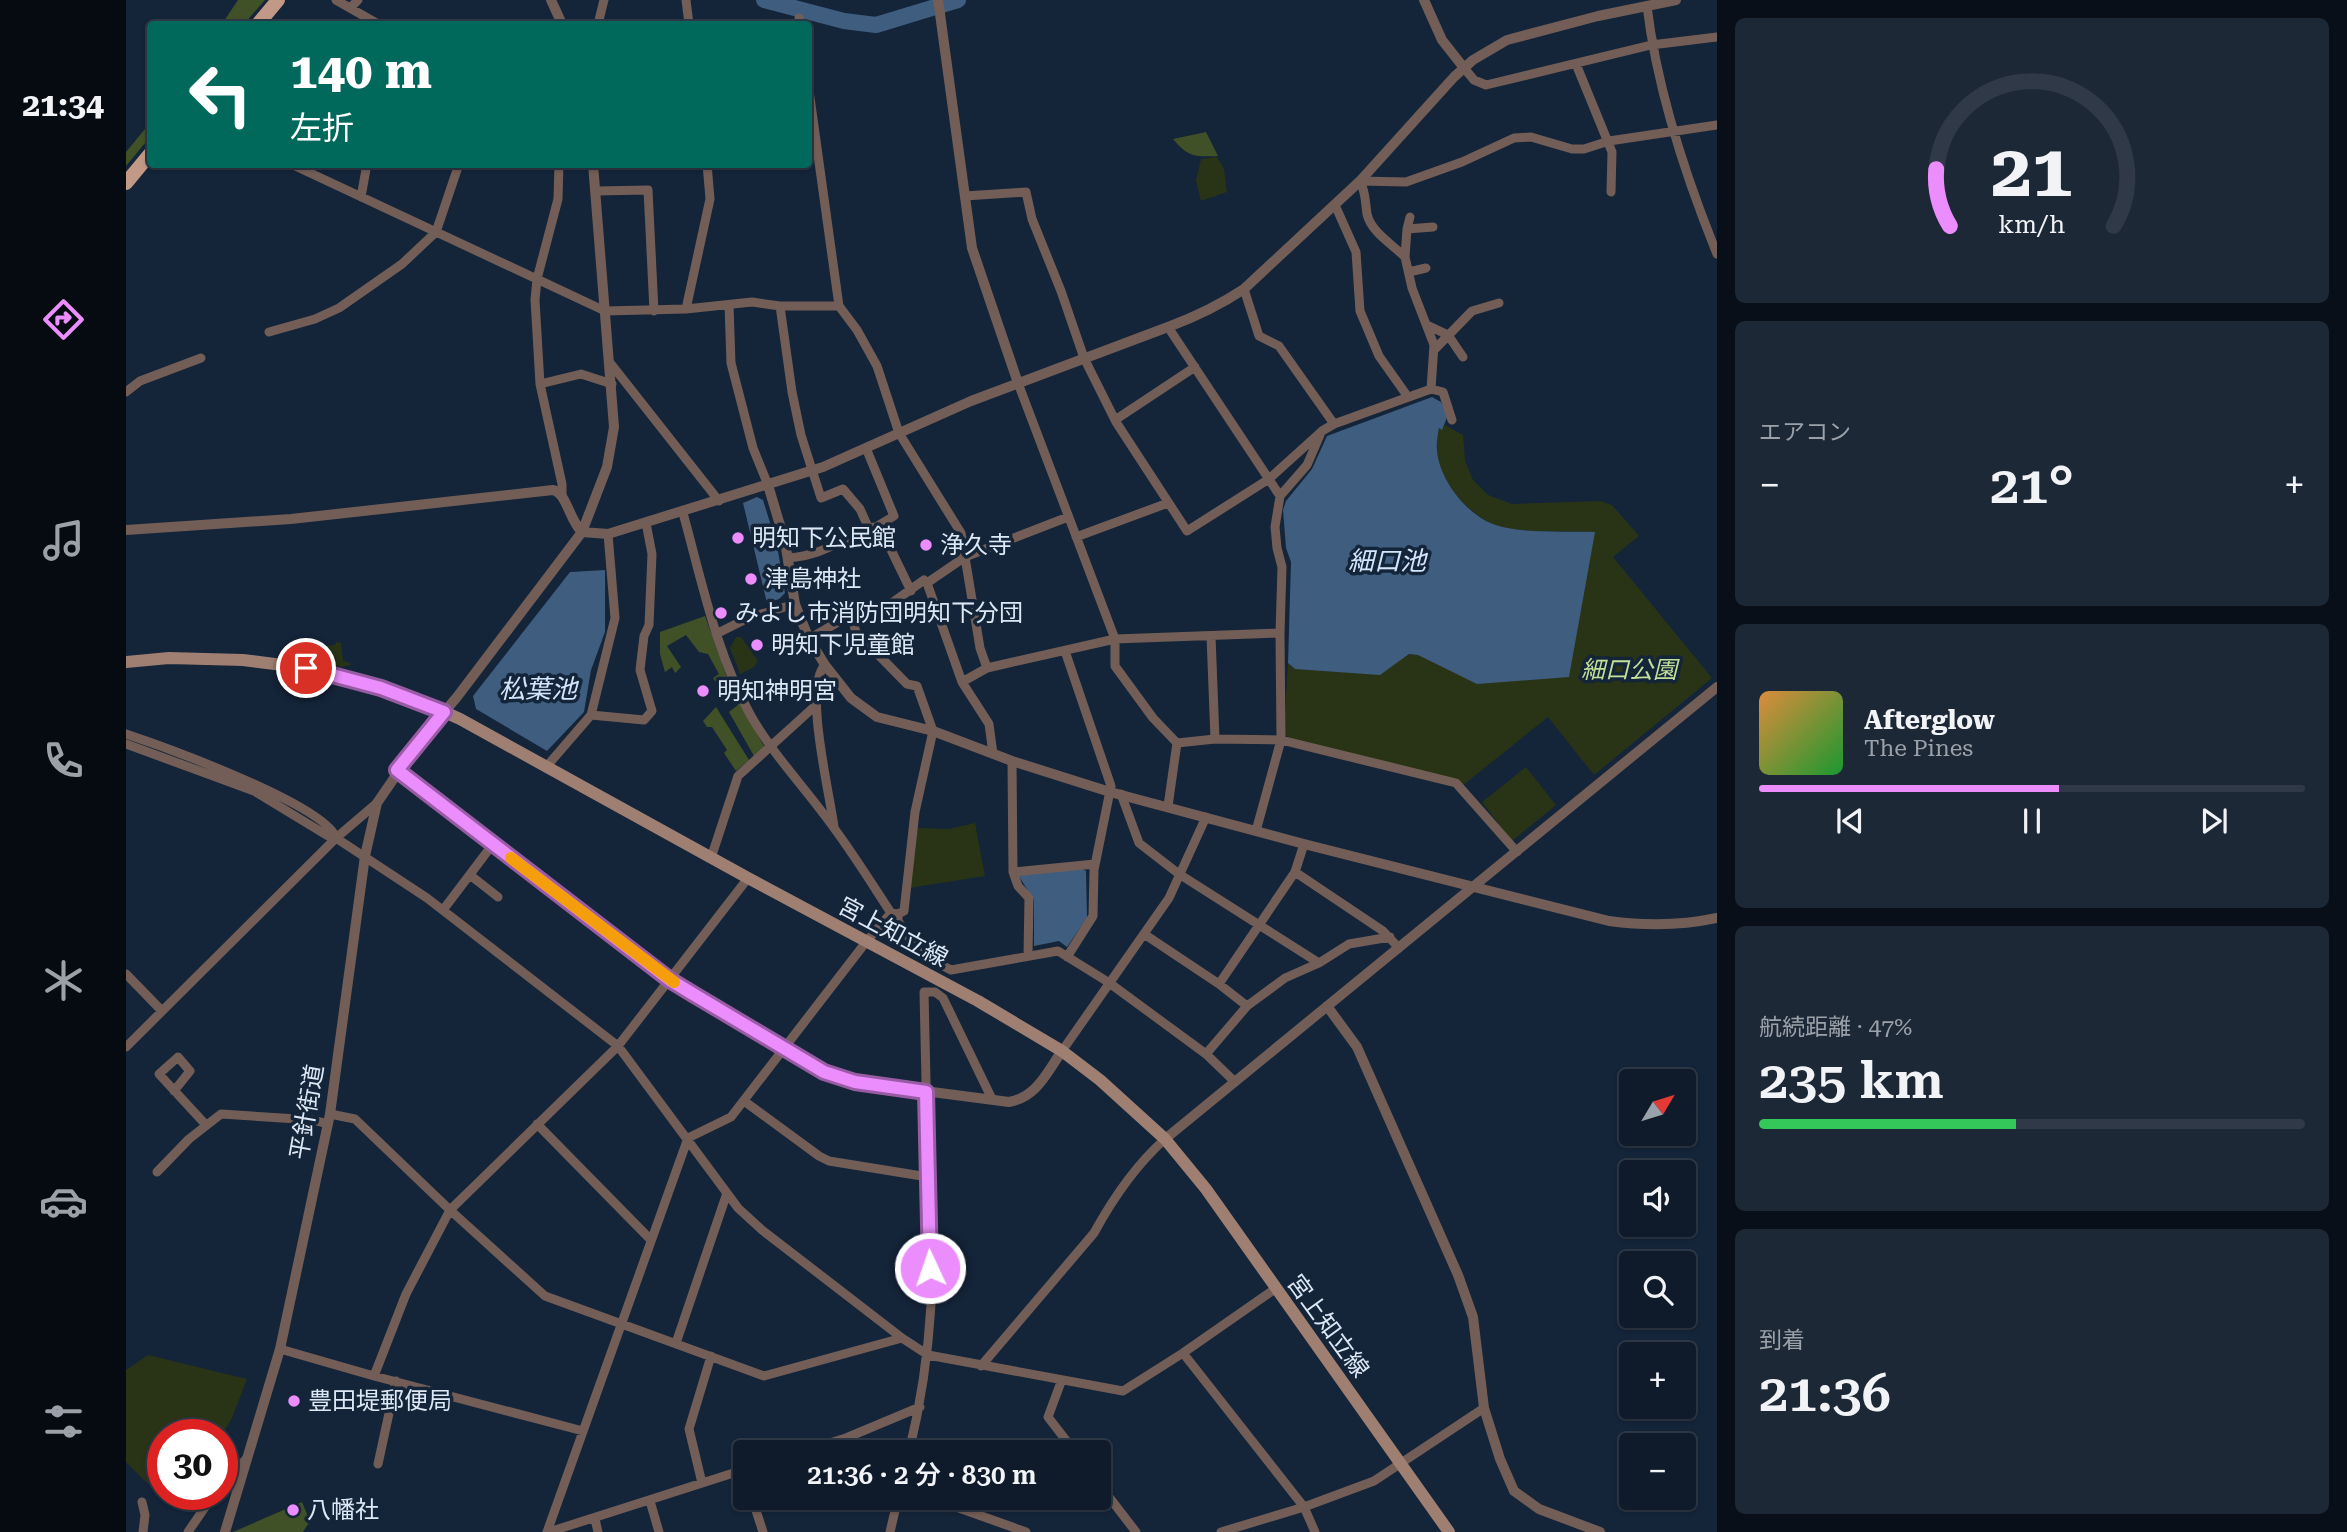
<!DOCTYPE html>
<html lang="ja">
<head>
<meta charset="utf-8">
<style>
  :root { --surface:#0f1b2b; --page:#1d2837; --text:#f1f3f6; --muted:#9ba1a9; --line:#2f3947; --accent:#eb8dfc }
  body { margin:0; font-family:"Roboto Serif","Noto Sans JP",serif; background:var(--page); color:var(--text); height:100vh; display:flex; flex-direction:column; font-size:26px; white-space:nowrap }
  * { box-sizing:border-box; margin:0 }
  p { font-size:23px; color:var(--muted) }
  .icon { flex:none; width:38px; height:38px; fill:none; stroke:currentColor; stroke-width:2; stroke-linecap:round; stroke-linejoin:round }
  .map { position:relative; flex:1; overflow:hidden }
  .drawer { display:flex; flex-direction:column; gap:18px; padding:18px; background:#080f18; width:630px }
  .drawer>* { flex:none }
  .top-card { position:absolute; left:21px; top:21px; width:665px; height:147px; border-radius:7px; box-shadow:0 2px 5px #0004,0 0 0 2px var(--line); background:#00695c; color:#fff; overflow:hidden }
  .needle { width:46px; rotate:52deg }
  .fabs { position:absolute; left:1493px; top:1069px; display:grid; gap:14px }
  .fabs a { display:grid; place-items:center; width:77px; height:77px; border-radius:7px; background:var(--surface); box-shadow:0 2px 5px #0004,0 0 0 2px var(--line); font-size:35px }
  .speed { position:absolute; left:21px; top:1419px; display:flex; gap:14px; font-size:35px; font-weight:700; text-align:center }
  .speed>* { display:grid; place-content:center; width:91px; height:91px; border-radius:50%; background:var(--surface); box-shadow:0 2px 5px #0004,0 0 0 2px var(--line); line-height:1 }
  .speed .limit { border:10px solid #d22; background:#fff; color:#111 }
  .pin { position:absolute; display:grid; place-items:center; width:60px; height:60px; color:#fff; margin:-30px; border:4px solid #fff; border-radius:50%; box-shadow:0 2px 7px #0007 }
  .me { position:absolute; width:77px; margin:-38px; rotate:357deg; stroke-linejoin:round; filter:drop-shadow(0 0 5px #0008) }
  .turn { display:flex; align-items:center; gap:24px; height:147px; padding:0 28px; font-size:32px }
  .turn .icon { width:91px; height:91px; stroke-width:2.5 }
  .turn b { display:block; font-size:49px; line-height:60px }
  .big { font-size:52px; font-weight:600; line-height:1.1 }
  .drawer .widget { flex:1; display:flex; flex-direction:column; justify-content:center; gap:10px; min-width:0; padding:0 24px; border-radius:10px; background:var(--page) }
  .drawer .dial { align-items:center; gap:0 }
  .dial svg { height:182px; overflow:visible; fill:none; stroke:var(--line); stroke-width:7; stroke-linecap:round; text-anchor:middle }
  .dial text { fill:var(--text); stroke:none }
  .song { display:flex; align-items:center; gap:21px }
  .cover { width:84px; height:84px; border-radius:10px; background:linear-gradient(135deg,hsl(30 70% 55%),hsl(130 70% 35%)) }
  .played { height:7px; border-radius:4px; background:linear-gradient(90deg,var(--accent) 55%,var(--line) 55%) }
  .keys { display:flex; justify-content:space-around; direction:ltr }
  .heat { display:flex; justify-content:space-between; align-items:center; font-size:38px; direction:ltr }
  .charge { height:10px; border-radius:5px; background:linear-gradient(90deg,#34c759 47%,var(--line) 0) }
  .trip { position:absolute; left:607px; top:1440px; width:378px; height:70px; border-radius:7px; background:var(--surface); box-shadow:0 2px 5px #0004,0 0 0 2px var(--line); font-weight:600; line-height:70px; text-align:center }
  main { display:flex; flex:1; min-height:0 }
  .tabs { display:flex; flex-direction:column; width:126px; justify-content:space-around; align-items:center; background:#060b11; color:var(--muted) }
  .tabs .icon { width:49px; height:49px }
  .tabs .current { color:var(--accent) }
  .tabs b { font-size:32px; color:var(--text) }
  .map>svg:first-child { display:block }
  .green { fill:#293416 }
  .forest { fill:#415127 }
  .water { fill:#3e5d7f }
  .lines { fill:none; stroke-linecap:round; stroke-linejoin:round }
  .river { stroke:#3e5d7f; stroke-width:16 }
  .minor { stroke:#725e56; stroke-width:9 }
  .tertiary { stroke:#725e56; stroke-width:10 }
  .secondary { stroke:#9f7f71; stroke-width:12 }
  .primary { stroke:#c29887; stroke-width:14 }
  .route-casing { stroke:#995ca4; stroke-width:18 }
  .route { stroke:#eb8dfc; stroke-width:12 }
  .slow { stroke:#f59e0b; stroke-width:12 }
  .poi-dot { fill:#eb8dfc; stroke:#142439; stroke-width:2.5 }
  .labels { text-anchor:middle; dominant-baseline:central; stroke-width:7; stroke-linejoin:round; paint-order:stroke }
  .poi-label { font-size:24px; fill:#dde8f6; stroke:#142439; text-anchor:start }
  .park-label { font-size:24px; font-style:italic; fill:#c2de98; stroke:#142439 }
  .street-label { font-size:24px; fill:#dde8f6; stroke:#142439 }
  .water-label { font-size:26px; font-style:italic; fill:#d1e6fd; stroke:#142439 }
</style>
</head>
<body>
<main>
<nav class="tabs">
<b>21:34</b>
<svg class="icon current" aria-label="directions" viewBox="0 0 24 24"><path d="M12 3l9 9-9 9-9-9zM9 14v-3h6M13 9l2 2-2 2"/></svg>
<svg class="icon" aria-label="music" viewBox="0 0 24 24"><path d="M9 18V5l10-2v13"/><circle cx="6" cy="18" r="3"/><circle cx="16" cy="16" r="3"/></svg>
<svg class="icon" aria-label="phone" viewBox="0 0 24 24"><path d="M5 4h4l2 5-3 2q2 4 5 5l2-3 5 2v4C11 20 4 13 5 4z"/></svg>
<svg class="icon" aria-label="climate" viewBox="0 0 24 24"><path d="M12 3v18M4 7l16 10M4 17L20 7"/></svg>
<svg class="icon" aria-label="car" viewBox="0 0 24 24"><path d="M5 17H2v-5l4-1 3-4h7l3 4 3 1v5h-3M9 17h6M6 11h13"/><circle cx="7" cy="17" r="2"/><circle cx="17" cy="17" r="2"/></svg>
<svg class="icon" aria-label="filters" viewBox="0 0 24 24"><path d="M4 7h16M4 17h16"/><circle cx="9" cy="7" r="2"/><circle cx="15" cy="17" r="2"/></svg>
</nav>
<div class="map">
<svg width="1591" height="1532" viewBox="0 0 1591 1532">
  <rect width="100%" height="100%" fill="#142439"/>
  <path class="green" d="M1091,157L1098,169L1101,192L1075,201L1070,181L1075,159Z
    M1319,425L1337,435L1339,461L1347,480L1362,495L1386,504L1474,501L1486,505L1513,536L1487,557L1586,678L1468,775L1422,717L1336,786L1163,738L1158,733L1162,663L1169,669L1276,658L1283,654L1292,655L1469,532C1442,531 1391,534 1367,524C1340,513 1312,479 1311,449C1310,442 1312,435 1313,428L1316,429Z
    M610,637H615L632,661L628,667L614,674L604,648Z
    M210,642L215,643L217,661L224,663L225,665L215,667L202,664L204,659L200,646L209,645Z
    M1400,767L1430,805L1386,841L1356,802Z
    M849,823L859,876L783,888L791,828L823,829Z
    M22,1355L121,1379L106,1418L96,1435H37V1488L22,1484L0,1462V1370Z"/>
  <path class="forest" d="M112,0H139L118,24H96Z
    M24,123V137L0,166V152Z
    M1080,132L1092,156C1069,157 1062,157 1047,139Z
    M579,616L605,688L597,693L587,678L593,674L582,654L573,652L560,635L541,646L555,667L549,673L546,667L539,672L534,654V632Z
    M608,693L639,748L628,756L603,712L612,705L604,695Z
    M590,707L623,760L610,771L598,753L601,750L586,727H581L577,721Z
    M176,1502L184,1521L177,1532H107Z"/>
  <path class="water" d="M1306,397L1315,402L1322,415L1316,430L1313,428C1312,435 1310,443 1311,450C1313,479 1340,514 1367,524C1392,534 1442,531 1469,532L1443,677L1351,684L1292,655L1283,654L1254,675L1169,669L1162,663L1165,562L1160,548L1157,510L1160,501L1186,469L1201,436Z
    M631,497L637,500L651,545L659,593L653,599L641,603L617,503Z
    M479,570V632L465,670L458,712L421,751L350,709L347,696L444,572Z
    M956,869L960,871L961,918L941,947L933,941L908,946V900L892,875Z"/>
  <g class="lines">
    <path class="river" d="M638,0L718,21L750,25L832,0"/>
    <path class="minor" d="M210,0L252,24
      M560,0L563,24
      M1521,6C1531,90 1559,175 1591,254
      M224,8L232,0
      M673,18L674,24
      M472,24L478,0
      M1450,64L1486,152L1485,192
      M1338,68L1348,80L1360,85L1525,45L1591,37
      M682,83L713,306L731,330L751,366L773,433L835,533L854,648L861,668
      M165,164L479,311L560,309L626,302L654,306H713
      M433,164L432,199L411,279L409,300L414,384L436,484V495
      M470,191L522,190L528,311
      M839,196L900,192L906,219L935,291L958,358L990,422L1061,531L1143,479L1196,431L1208,424L1305,389L1317,392L1326,420
      M235,197L241,164
      M1209,205L1230,252L1234,311L1253,356L1282,397
      M1281,229L1284,217
      M1279,257C1266,244 1245,232 1241,214C1239,201 1240,193 1234,181L1280,182L1336,162L1388,138L1405,137L1446,149H1458L1483,141L1591,125
      M1283,272L1300,268
      M1118,289L1133,336L1153,346L1208,424
      M603,305L605,363L627,448L642,485
      M654,306L666,392L675,435L695,498L717,489L734,509L743,529
      M560,309L584,199L581,164
      M1301,325L1322,335L1337,357
      M1042,327L1154,496L1149,527L1151,548L1156,567L1154,633L1155,740L1130,831
      M143,332L189,319L213,308L276,264L310,232L333,164
      M1309,349L1346,311L1373,303
      M485,364L593,501
      M892,383L989,639V666L1027,718L1051,743
      M414,384L455,374L486,384
      M1305,389L1308,345L1286,288L1279,257L1281,229L1307,227
      M0,392L14,381L75,358
      M989,420L1069,367
      M740,448L768,516L753,525L785,591
      M1154,496L1181,465L1194,435
      M557,513C576,582 590,653 625,716C648,756 681,790 708,828C728,855 746,884 765,913
      M950,537L1042,503
      M662,558C701,555 714,538 748,527
      M801,583L839,557L942,517
      M590,634L622,618L669,604
      M1085,636L1089,739
      M683,639L712,622L763,605L798,580L801,583L836,682L863,724L867,754
      M939,651L985,786L968,870L967,916L941,957
      M699,665C677,687 704,794 708,827
      M836,682L861,668L989,639L1154,633
      M465,715L518,720L526,711L514,670L518,636L523,625L526,554L520,523
      M0,734C36,746 200,805 210,838L301,898L492,1046L612,1208L636,1230L776,1338L802,1355L997,1391L1057,1353L1149,1289
      M1051,743L1089,739L1155,740L1330,783L1391,852
      M0,744L128,791L202,836L210,838
      M886,761L887,872L892,886L903,898L902,955
      M421,766L465,715L489,618L482,534
      M995,794L1013,843L1053,874L1193,963
      M1042,806L1051,743
      M585,858L612,776L689,706
      M887,872L969,864
      M1169,872L1257,931L1273,948
      M344,875L372,897
      M317,910L367,844
      M772,914V921L794,954L825,970L932,951L982,982L1080,1054L1109,1082
      M1018,934L1093,984L1169,872L1178,844
      M0,974L36,1011
      M1093,984L1121,1006
      M0,1047L210,838L251,803
      M936,1051L1043,898L1080,817
      M1080,1054L1121,1006L1159,978L1193,963L1223,944L1264,937
      M48,1091L64,1071L52,1057L33,1074L80,1125
      M618,1101L693,1156L703,1161L802,1177
      M204,1114L229,1119L324,1210L419,1296L638,1376L776,1338
      M411,1124L525,1240
      M31,1172L63,1139L95,1114L187,1120L202,1124
      M550,1343L601,1193
      M154,1349L248,1376L457,1431
      M1057,1353L1178,1507L1189,1532
      M855,1366L968,1233C986,1200 1011,1164 1039,1139
      M248,1376L280,1294L324,1210L492,1046L622,878
      M935,1382L922,1417L949,1452
      M674,1452L720,1438L794,1407
      M783,1452C795,1403 802,1355 805,1305L798,992H809L817,998L866,1099
      M252,1464L270,1381
      M576,1483L563,1429L585,1356
      M96,1484L121,1458
      M973,1484L1010,1532
      M626,1498L637,1532
      M805,1498L900,1532
      M524,1501L533,1532
      M16,1502L19,1515L17,1532
      M469,1519L472,1532
      M62,1532L88,1494
      M421,1532L562,1138L605,1117L740,942L765,913L772,914L778,911L789,812L807,731L791,686L781,684L730,632L726,619
      M423,1532L620,1469
      M764,1532L772,1498
      M1095,1532L1178,1507L1248,1481L1358,1408"/>
    <path class="tertiary" d="M425,0L436,24
      M812,0L814,13
      M1298,0L1316,40L1338,68
      M814,14L846,248L892,383
      M642,485L659,542L669,604L683,639L699,665L725,698L751,717L807,731L886,761L984,792L1178,844L1483,921C1520,926 1554,926 1591,918
      M0,530L165,519L427,490C441,493 443,520 456,532L482,534L697,467L845,401L1042,327C1069,317 1094,305 1118,289L1234,181L1328,77L1347,60L1381,40L1472,16L1550,0
      M271,770L544,980L698,1072L729,1082L883,1102C911,1097 921,1072 936,1051
      M1201,1006L1231,1047L1332,1275L1347,1317L1358,1408L1374,1459L1388,1491L1413,1509L1474,1532
      M1039,1139L1591,687
      M99,1532L154,1349L204,1114L239,856L251,803L293,742L331,697L456,532L481,467L488,427L467,164"/>
    <path class="secondary" d="M0,662L43,658L117,660L180,668L255,688L303,705L334,719L622,878L852,1001L936,1051L974,1080L1039,1139L1080,1189L1323,1532"/>
    <path class="primary" d="M132,24L152,0
      M0,183L24,154"/>
  </g>
  <g class="lines">
    <defs>
      <path id="route" d="M180,668L255,688L318,712L271,770L544,980L567,994L698,1072L729,1082L800,1092L804,1268"/>
    </defs>
    <use href="#route" class="route-casing"/>
    <use href="#route" class="route"/>
    <path class="slow" d="M385,858L548,982"/>
  </g>
  <g class="poi-dot">
    <circle cx="612" cy="538" r="7"/>
    <circle cx="800" cy="545" r="7"/>
    <circle cx="625" cy="579" r="7"/>
    <circle cx="595" cy="613" r="7"/>
    <circle cx="631" cy="645" r="7"/>
    <circle cx="577" cy="691" r="7"/>
    <circle cx="168" cy="1401" r="7"/>
    <circle cx="167" cy="1510" r="7"/>
  </g>
  <g class="labels">
    <g class="poi-label">
      <text x="626" y="538">明知下公民館</text>
      <text x="814" y="545">浄久寺</text>
      <text x="639" y="579">津島神社</text>
      <text x="609" y="613">みよし市消防団明知下分団</text>
      <text x="645" y="645">明知下児童館</text>
      <text x="591" y="691">明知神明宮</text>
      <text x="182" y="1401">豊田堤郵便局</text>
      <text x="181" y="1510">八幡社</text>
    </g>
    <g class="park-label">
      <text x="1503" y="670">細口公園</text>
    </g>
    <g class="street-label">
      <text transform="translate(767 932) rotate(28)">宮上知立線</text>
      <text transform="translate(181 1112) rotate(-80)">平針街道</text>
      <text transform="translate(1202 1326) rotate(54)">宮上知立線</text>
    </g>
    <g class="water-label">
      <text x="1261" y="561">細口池</text>
      <text x="412" y="689">松葉池</text>
    </g>
  </g>
</svg>
<div class="fabs">
<a><svg class="needle" viewBox="-14 -14 28 28"><path d="M0-13l5 13h-10z" fill="#e53935"/><path d="M0 13l5-13h-10z" fill="#9ba1a9"/></svg></a>
<a><svg class="icon" aria-label="sound" viewBox="0 0 24 24"><path d="M4 9h4l5-4v14l-5-4H4zM17 9q2 3 0 6"/></svg></a>
<a><svg class="icon" aria-label="search" viewBox="0 0 24 24"><circle cx="10" cy="10" r="6"/><path d="M15 15l6 6"/></svg></a>
<a>+</a>
<a>−</a>
</div>
<div class="speed"><div class="limit">30</div></div>
<div class="pin" style="left:180px;top:668px;background:#d93025"><svg class="icon" aria-label="arrive" viewBox="0 0 24 24"><path d="M6 21V4h12l-3 4 3 4H6"/></svg></div>
<svg class="me" style="left:804px;top:1268px" viewBox="-20 -20 40 40"><circle r="17" fill="#eb8dfc" stroke="#fff" stroke-width="3"/><path d="M0-11L8 9 0 5-8 9z" fill="#fff"/></svg>
<div class="trip">21:36 · 2 分 · 830 m</div>
<div class="top-card">
<div class="turn"><svg class="icon" aria-label="left" viewBox="0 0 24 24"><path d="M17 20v-9H6M10 6l-5 5 5 5"/></svg><div><b>140 m</b>左折</div></div>
</div>
</div>
<section class="drawer">
<div class="widget dial"><svg viewBox="0 0 100 80">
<path d="M14 69A42 42 0 1 1 86 69"/>
<path d="M14 69A42 42 0 0 1 8 44" stroke="#eb8dfc"/>
<text x="50" y="56" font-size="32" font-weight="700">21</text>
<text x="50" y="72" font-size="11">km/h</text>
</svg></div>
<div class="widget"><p>エアコン</p>
<div class="heat"><a>−</a><b class="big">21°</b><a>+</a></div>
</div>
<div class="widget">
<div class="song"><i class="cover"></i><div><b>Afterglow</b><p>The Pines</p></div></div>
<div class="played"></div>
<div class="keys"><svg class="icon" aria-label="previous" viewBox="0 0 24 24"><path d="M18 5L8 12l10 7zM5 5v14"/></svg><svg class="icon" aria-label="pause" viewBox="0 0 24 24"><path d="M8 5v14M16 5v14"/></svg><svg class="icon" aria-label="next" viewBox="0 0 24 24"><path d="M6 5l10 7-10 7zM19 5v14"/></svg></div>
</div>
<div class="widget"><p>航続距離 · 47%</p><b class="big">235 km</b><div class="charge"></div></div>
<div class="widget"><p>到着</p><b class="big">21:36</b></div>
</section>
</main>
</body>
</html>
